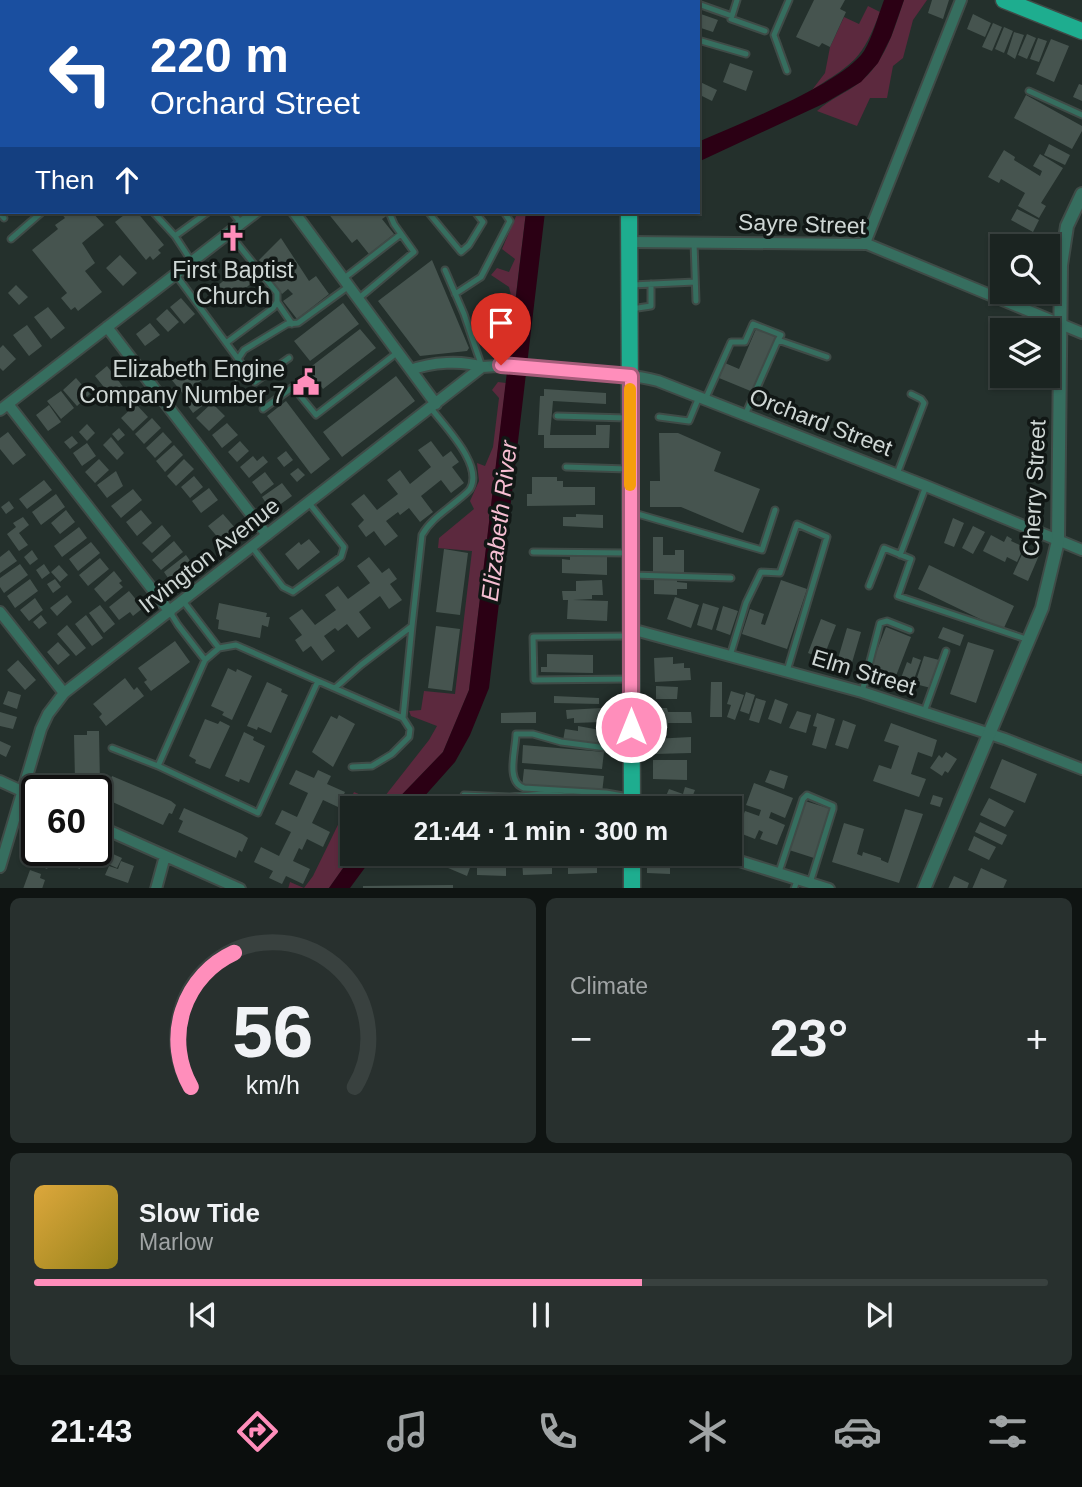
<!DOCTYPE html>
<html lang="en">
<head>
<meta charset="utf-8">
<style>
  :root { --surface:#1b2421; --page:#28302e; --text:#f1f3f6; --muted:#a0a4a5; --line:#39413f; --accent:#ff8ebb }
  body { margin:0; font-family:Arial,sans-serif; background:var(--page); color:var(--text); height:100vh; display:flex; flex-direction:column; font-size:26px; white-space:nowrap }
  * { box-sizing:border-box; margin:0 }
  p { font-size:23px; color:var(--muted) }
  .icon { flex:none; width:38px; height:38px; fill:none; stroke:currentColor; stroke-width:2; stroke-linecap:round; stroke-linejoin:round }
  .map { position:relative; height:888px; overflow:hidden }
  .details { display:flex; flex-direction:column; gap:10px; padding:10px; background:#0f1412; flex:1 }
  .details>* { flex:none }
  .banner { position:absolute; left:0px; top:0px; width:700px; height:214px; box-shadow:0 2px 5px #0004,0 0 0 2px var(--line); background:#1a4fa0; color:#fff; overflow:hidden }
  .controls { position:absolute; left:990px; top:234px; display:grid; gap:14px }
  .controls a { display:grid; place-items:center; width:70px; height:70px; border-radius:0px; background:var(--surface); box-shadow:0 2px 5px #0004,0 0 0 2px var(--line); font-size:35px }
  .speed { position:absolute; left:21px; top:775px; display:flex; gap:14px; font-size:35px; font-weight:700; text-align:center }
  .speed>* { display:grid; place-content:center; width:91px; height:91px; border-radius:50%; background:var(--surface); box-shadow:0 2px 5px #0004,0 0 0 2px var(--line); line-height:1 }
  .speed .limit { border:4px solid #111; border-radius:10px; background:#fff; color:#111 }
  .pin { position:absolute; display:grid; place-items:center; width:60px; height:60px; color:#fff; margin:-72px -30px; border-radius:50% 50% 50% 0; rotate:-45deg; box-shadow:0 0 7px #0007 }
  .pin .icon { rotate:45deg }
  .me { position:absolute; width:77px; margin:-38px; rotate:0deg; stroke-linejoin:round; filter:drop-shadow(0 0 5px #0008) }
  .turn { display:flex; align-items:center; gap:24px; height:147px; padding:0 35px; font-size:32px }
  .turn .icon { width:91px; height:91px; stroke-width:2.5 }
  .turn b { display:block; font-size:49px; line-height:60px }
  .then { display:flex; align-items:center; height:66px; padding:0 35px; background:#0003; gap:14px; font-size:26px }
  .big { font-size:52px; font-weight:700; line-height:1.1 }
  .details .widget { flex:1; display:flex; flex-direction:column; justify-content:center; gap:10px; min-width:0; padding:0 24px; border-radius:10px; background:var(--page) }
  .details .dial { align-items:center; gap:0 }
  .dial svg { height:182px; overflow:visible; fill:none; stroke:var(--line); stroke-width:7; stroke-linecap:round; text-anchor:middle }
  .dial text { fill:var(--text); stroke:none }
  .song { display:flex; align-items:center; gap:21px }
  .cover { width:84px; height:84px; border-radius:10px; background:linear-gradient(135deg,hsl(40 70% 55%),hsl(50 70% 35%)) }
  .played { height:7px; border-radius:4px; background:linear-gradient(90deg,var(--accent) 60%,var(--line) 60%) }
  .keys { display:flex; justify-content:space-around; direction:ltr }
  .heat { display:flex; justify-content:space-between; align-items:center; font-size:38px; direction:ltr }
  .details .tiles { flex:1; display:grid; gap:10px; grid-template-columns:1fr 1fr }
  .widget:last-child { grid-column:span 2 }
  .trip { position:absolute; left:340px; top:796px; width:402px; height:70px; border-radius:0px; background:var(--surface); box-shadow:0 2px 5px #0004,0 0 0 2px var(--line); font-weight:700; line-height:70px; text-align:center }
  .tabs { display:flex; height:112px; justify-content:space-around; align-items:center; background:#0b0e0d; color:var(--muted) }
  .tabs .icon { width:49px; height:49px }
  .tabs .current { color:var(--accent) }
  .tabs b { font-size:32px; color:var(--text) }
  .map>svg:first-child { display:block }
  .green { fill:#5c293e }
  .water { fill:#2b0014 }
  .building { fill:#46544f }
  .lines { fill:none; stroke-linecap:round; stroke-linejoin:round }
  .service-casing { stroke:#3f4b47; stroke-width:9 }
  .minor-casing { stroke:#3f4b47; stroke-width:14 }
  .tertiary-casing { stroke:#3f4b47; stroke-width:16 }
  .primary-casing { stroke:#3f4b47; stroke-width:19 }
  .service { stroke:#366e5f; stroke-width:5 }
  .minor { stroke:#366e5f; stroke-width:10 }
  .tertiary { stroke:#366e5f; stroke-width:12 }
  .primary { stroke:#1ead8f; stroke-width:16 }
  .route-casing { stroke:#a65c7a; stroke-width:18 }
  .route { stroke:#ff8ebb; stroke-width:12 }
  .slow { stroke:#f59e0b; stroke-width:12 }
  .labels { text-anchor:middle; dominant-baseline:central; stroke-width:7; stroke-linejoin:round; paint-order:stroke }
  .street-label { font-size:23px; fill:#cfd7d5; stroke:#111715 }
  .poi-label { font-size:23px; fill:#cfd7d5; stroke:#111715 }
  .water-label { font-size:24px; font-style:italic; fill:#f6bed2; stroke:#111715 }
</style>
</head>
<body>
<div class="map">
<svg width="1082" height="889" viewBox="0 0 1082 889">
  <rect width="100%" height="100%" fill="#24302c"/>
  <path class="green" d="M904,0H927L913,20L903,58L893,66L887,98H870L857,126L817,111C830,99 846,93 859,83C885,63 894,30 904,0Z
    M868,6L880,12C862,60 854,63 812,90L825,73L830,47L844,17L859,24Z
    M513,212H526L509,352L501,351L513,303L509,287L491,275L497,268L509,272L515,259L502,249L516,216Z
    M498,382L506,383L469,690L443,752L389,808H352L353,854L329,888L288,889L290,882L304,888L313,876L354,792L368,798L380,794L385,796L429,740L437,726L411,716L409,711L421,710L424,691L455,694L472,551L438,548L439,538L474,509L470,501L479,481L477,463L485,466L493,447L499,398L492,390Z"/>
  <path class="water" d="M884,0H904L891,37L878,63L861,82L825,103L698,162V142C738,124 842,84 864,51C873,36 878,16 884,0Z
    M526,212H545L489,688L470,735L455,762L414,808H389L443,752L469,690Z
    M353,854H375L350,888H329Z"/>
  <path class="building" d="M814,0H845L840,9L846,12L830,47L822,43L819,47L796,37Z
    M932,0H949L943,19L928,13Z
    M698,13L718,20L713,32L698,27Z
    M973,14L991,23L985,37L967,29Z
    M993,23L1002,27L992,51L982,47Z
    M1004,27L1013,31L1004,53L995,49Z
    M1014,32L1024,35L1015,59L1007,54Z
    M1027,34L1036,38L1027,59L1018,55Z
    M1038,38L1047,41L1039,62L1030,59Z
    M1051,39L1069,46L1054,82L1036,74Z
    M730,63L753,71L746,91L723,82Z
    M698,81L717,90L712,101L698,94Z
    M1079,84L1082,85V101L1073,97Z
    M1026,95L1082,126V131L1072,149L1014,118Z
    M1049,144L1070,155L1065,165L1044,155Z
    M1004,150L1015,157L1014,160L1040,176L1042,171L1033,166L1040,154L1063,168L1041,203L1046,206L1039,218L1018,206L1025,193L1001,179L999,183L988,177Z
    M1017,209L1039,220L1033,232L1011,220Z
    M60,212H92L104,225L82,243L95,263L85,271L102,292L78,311L75,307L71,310L61,298L67,293L32,250L58,229L55,225L65,218Z
    M128,212H137L164,245L158,250L161,253L153,260L150,256L146,260L115,222Z
    M327,212H385L388,215L382,219L394,234L369,254L357,239L352,243Z
    M281,238L309,281L316,276L329,294L297,319L283,301L293,294L288,289L282,294L260,265L262,264L259,260Z
    M120,255L137,273L123,286L106,268Z
    M432,260L469,348L467,351L420,356L378,301Z
    M245,268L255,280L233,299L229,294L224,298L216,287L233,273L236,276Z
    M16,285L28,297L19,305L8,293Z
    M181,298L195,314L184,324L170,307Z
    M343,303L359,324L310,361L294,341Z
    M48,307L65,328L51,339L34,317Z
    M167,309L179,322L168,332L156,319Z
    M150,323L160,335L145,346L136,334Z
    M27,325L42,346L29,356L13,335Z
    M360,329L376,348L323,389L308,369Z
    M756,329L776,337L753,392L719,378L725,363L739,369Z
    M3,345L16,359L3,371L0,368V348Z
    M198,356L205,365L198,371L204,378L184,395L171,379Z
    M239,365L246,375L236,382L229,372Z
    M107,366L131,397L119,406L95,376Z
    M396,376L415,401L342,457L323,432Z
    M76,378L90,394L77,406L63,390Z
    M200,386L210,400L193,413L183,399Z
    M544,389L606,393V404L553,401L550,435H596V425H610L609,448H544V435H538L540,396H544Z
    M61,391L74,408L61,419L47,401Z
    M286,401L330,459L311,474L267,416Z
    M212,403L225,416L209,431L196,418Z
    M136,404L148,417L133,431L121,418Z
    M49,405L61,422L48,431L36,415Z
    M152,418L161,428L144,444L135,434Z
    M227,423L238,435L222,448L212,435Z
    M87,424L95,433L87,441L79,432Z
    M119,428L125,435L118,441L112,434Z
    M8,432L26,455L13,465L0,449V438Z
    M163,432L172,442L155,458L146,448Z
    M659,433H678L721,452L714,471L760,489L743,533L681,507H650V481H660Z
    M72,436L78,443L70,449L64,442Z
    M111,437L124,453L117,460L103,445Z
    M240,441L249,451L237,462L228,452Z
    M431,441L443,457L451,451L459,462L452,467L464,483L451,493L441,480L421,496L433,512L420,522L409,508L400,515L398,512L386,521L398,536L385,546L374,531L366,537L358,526L364,520L351,504L364,494L377,510L398,494L387,480L400,470L410,484L431,467L418,450Z
    M87,443L96,456L82,466L73,453Z
    M174,445L183,455L165,472L156,461Z
    M286,451L293,460L284,467L277,458Z
    M253,456L257,461L263,456L268,462L249,478L240,467Z
    M99,459L109,470L95,483L85,472Z
    M184,459L194,469L176,486L167,476Z
    M298,468L305,475L297,482L290,474Z
    M116,471L123,486L107,498L97,485Z
    M265,472L274,484L261,494L252,482Z
    M194,476L203,487L190,498L181,487Z
    M532,477H557V481H563V487H595V505L527,506V494H532Z
    M44,480L52,490L27,509L19,499Z
    M282,483L292,496L271,511L262,497Z
    M209,488L218,500L201,513L192,501Z
    M133,489L142,500L121,518L111,506Z
    M56,494L65,507L41,525L32,512Z
    M9,501L14,508L6,514L1,507Z
    M66,510L75,522L60,534L51,523Z
    M141,510L152,523L137,536L126,522Z
    M223,514L236,529L221,541L208,526Z
    M576,514L603,515V528L563,526V517H576Z
    M23,517L29,525L19,533L28,545L19,551L7,534L16,527L13,523Z
    M953,518L964,523L954,547L944,543Z
    M162,525L171,536L152,553L142,543Z
    M973,526L985,532L973,554L962,548Z
    M79,527L87,538L62,557L54,546Z
    M991,535L1004,542L1007,536L1012,539L1011,541L1024,547L1017,562L1007,557L1005,562L983,551Z
    M653,537H663V555H675V550H684V573H653Z
    M309,539L320,552L298,570L285,554L299,542L301,545Z
    M174,541L183,552L161,570L152,560Z
    M91,542L100,553L78,571L69,559Z
    M444,549L468,553L460,615L436,612Z
    M1032,549L1040,553L1028,581L1013,574L1024,550L1031,553Z
    M9,550L17,561L0,573V557Z
    M32,550L38,559L30,565L24,557Z
    M570,554L607,555V575L562,573V559L570,560Z
    M186,555L195,568L172,584L164,572Z
    M369,557L382,573L389,568L397,579L390,584L402,600L389,609L380,596L359,612L371,628L358,638L347,624L338,631L335,628L324,636L335,651L322,661L311,646L303,652L295,640L302,635L289,618L302,609L315,625L336,610L325,595L338,586L348,599L370,583L357,566Z
    M100,558L109,569L88,586L79,575Z
    M20,564L28,575L4,593L0,587V578Z
    M44,564L50,573L42,579L36,570Z
    M59,565L68,575L60,582L51,572Z
    M929,565L1014,606L1003,630L918,589Z
    M114,571L122,581L119,583L123,587L105,602L94,589Z
    M654,577L677,578V582L687,583V589H677V595L654,594Z
    M30,579L38,591L15,608L7,596Z
    M55,579L61,587L53,593L47,584Z
    M602,580L603,595H592V599L573,600L608,601L607,621L567,619L568,600H563L562,591H576V581Z
    M781,580L807,589L787,649L742,634L750,609L764,614L761,624L765,625Z
    M129,591L143,608L133,616L130,612L119,620L109,607Z
    M67,595L72,602L57,616L50,608Z
    M675,597L699,605L691,628L667,619Z
    M35,598L43,610L29,621L20,610Z
    M219,603L267,613L266,617H270L268,627L262,625L260,638L218,629L219,620L216,619Z
    M703,603L719,608L712,630L697,625Z
    M100,605L115,624L104,633L89,613Z
    M723,606L738,611L730,635L716,630Z
    M41,615L47,623L39,629L33,622Z
    M86,615L103,638L92,646L75,624Z
    M821,619L836,625L823,659L808,653Z
    M67,625L86,648L76,656L57,634Z
    M436,626L460,629L452,691L428,688Z
    M886,627L911,637L894,681L869,671Z
    M943,627L964,635L960,646L938,638Z
    M847,628L861,632L851,666L837,662Z
    M175,641L190,662L151,691L144,682L147,680L138,668Z
    M58,642L70,655L58,665L47,652Z
    M968,642L994,650L976,703L950,694Z
    M547,654L593,655V673L541,672V667H547Z
    M924,656L939,660L931,688L915,684Z
    M673,657V664L684,663V668H690L691,680L655,682L654,658Z
    M913,657L921,660L913,682L901,678L907,662L911,664Z
    M18,660L36,680L25,690L7,670Z
    M228,668L236,672L237,669L252,676L232,720L222,715L224,712L211,706Z
    M125,678L134,690L137,687L144,696L106,726L99,717L102,714L93,704Z
    M267,682L282,689L281,692L288,695L271,733L258,727L257,730L247,726Z
    M711,682H722V717H710Z
    M656,686L678,687L677,699H656Z
    M8,691L21,695L17,709L3,704Z
    M731,691L744,695L735,720L727,717L731,705L727,704Z
    M746,692L755,695L749,714L740,711Z
    M554,696L599,698V704L554,703Z
    M756,698L766,701L759,723L749,720Z
    M775,699L788,704L781,724L768,719Z
    M602,708V722L574,723V718L567,719L566,710Z
    M655,708H667L668,712H691L692,723H668V728H655Z
    M797,711L811,715L806,733L789,728Z
    M0,712L17,717L13,729L0,726Z
    M536,712V723H501V713Z
    M817,713L835,719L826,749L812,745L817,727L813,726Z
    M339,715L355,724L333,767L312,752L331,716L337,719Z
    M205,719L218,724L220,721L230,726L210,769L195,763L196,760L189,756Z
    M843,720L856,725L848,749L835,745Z
    M891,723L937,740L932,757L918,752L911,774L926,779L919,797L873,781L879,765L891,769L899,746L884,741Z
    M578,726L600,730L597,746L563,741L565,729L578,731Z
    M87,731H99L100,783L84,784V780H75L74,735H87Z
    M244,732L254,737L253,740L265,746L249,783L240,779L239,782L225,776Z
    M691,737V753L654,754L653,739Z
    M0,741L11,746L6,757L0,754Z
    M523,745L604,752L602,769L522,763Z
    M946,752L957,759L948,773L945,771L942,776L930,768L939,755L942,758Z
    M1002,759L1037,774L1025,803L990,788Z
    M653,760H687V780L653,779Z
    M524,769L604,776L602,793L522,787Z
    M296,770L314,778L318,770L331,776L327,784L345,792L338,807L323,800L312,823L330,832L323,847L307,839L302,850L299,848L293,861L310,869L303,884L286,876L282,884L269,878L273,871L254,862L261,847L279,856L291,832L275,824L282,810L297,817L308,793L289,784Z
    M770,770L788,776L784,789L765,782Z
    M112,776L171,801L176,805L172,814L169,813L163,825L106,799L109,792L106,791Z
    M754,783L793,798L785,818L771,812L769,818L785,825L777,845L760,839L763,832L759,830L755,839L737,832L745,811L759,816L761,810L746,805Z
    M685,787L695,790L688,808H661L669,789L683,794Z
    M722,795L733,800L730,806L736,809L730,823V808H716Z
    M933,795L943,798L940,807L930,804Z
    M989,798L1014,811L1005,827L980,815Z
    M557,800L607,806V808H549L550,804H556Z
    M805,801L831,809L814,858L789,850Z
    M184,808L242,834L248,838L242,852L239,850L236,858L178,832L183,821L179,819Z
    M905,809L923,814L899,883L832,862L844,823L864,829L857,854L862,856L863,852L881,858V860L888,863Z
    M980,822L1007,835L1002,845L975,832Z
    M974,836L996,847L989,860L968,850Z
    M35,850H51L47,859L51,861L47,869L30,861Z
    M77,850L95,853L89,868L81,865L80,869L72,866Z
    M113,854L122,858L117,868L108,864Z
    M445,854H454L472,862L467,876L441,865Z
    M647,854H670V874L647,873Z
    M586,858H597V873L568,874V859H578V862H587Z
    M552,859V874L523,875L522,860Z
    M477,860L506,861V876L477,875Z
    M121,861L134,866L128,883L105,875L109,866L118,869Z
    M981,868L1007,880L1003,889H972Z
    M30,870L41,874L40,878L45,880L42,889H23Z
    M954,876L969,883L967,889H948Z
    M453,885V889H363V886Z"/>
  <g class="lines">
    <defs>
      <path id="service" d="M204,0L206,2
        M264,0L265,2
        M374,0L376,2
        M441,0L442,2
        M687,0L692,2
        M737,0L731,19L765,31
        M298,2L300,0
        M342,2L344,0
        M478,2L480,0
        M698,4L732,16
        M698,40L746,54
        M787,71L774,35L789,0
        M1029,91L1082,115
        M0,142L2,144
        M153,212L175,236L192,262
        M232,212L241,223
        M428,212L461,252L469,245L483,222L475,212
        M0,213L4,218
        M175,236L208,212
        M11,239L42,212
        M694,242L696,301
        M445,270L464,314L482,367
        M176,275L255,382L289,358
        M343,279L401,234
        M632,285L695,282
        M455,294L481,277L510,221L504,212
        M358,299L414,252L394,224L389,212
        M277,302L292,324
        M631,309L651,306V284
        M226,343L273,308L277,302V293L229,233
        M238,359L244,350L287,324L298,323L349,286
        M705,400L731,342H745L753,324L781,335L778,340
        M263,409L293,387L316,415L398,352
        M745,415L778,340L827,357
        M557,416L627,418
        M659,417L689,421L699,397
        M566,467L627,469
        M897,474L924,403L921,399L911,394
        M634,513L762,550L775,510
        M252,547L283,587L293,592L341,557L344,547L309,503
        M533,552L627,553
        M900,555L926,486
        M632,575L731,578
        M869,586L884,548L911,559L898,596L1026,639
        M183,601L219,648
        M170,612L178,625L205,660
        M412,626L422,535C429,522 442,513 453,504C459,499 466,494 470,489C484,465 444,426 431,408
        M628,636L533,637L534,680L630,679
        M730,656L746,603L761,572L780,573L797,524L827,537L787,671
        M318,681L403,718L412,626L361,665L335,688
        M862,692L880,623L887,621L910,630
        M924,712L946,651
        M112,748L158,766L258,813L318,681L236,645L219,648L205,660L158,766
        M352,767L372,766L392,754L409,737L410,729L403,718
        M464,795L510,797L542,794L629,801
        M629,797L606,793L524,788C505,782 516,749 516,734H533L561,742L629,751
        M779,872L803,799L807,795L833,806V809L810,883
        M794,889L798,878"/>
      <path id="minor" d="M131,0L133,2
        M100,2L102,0
        M532,2L534,0
        M0,81L2,79
        M294,212L436,404
        M630,242L867,244L1082,333
        M865,243L961,0
        M107,327L267,535
        M411,370C431,362 462,360 482,367
        M8,404L170,612
        M0,410L256,212
        M0,612L64,693
        M631,629L862,692L1005,739L1082,769
        M0,781L37,798
        M96,825L240,889
        M474,854H501
        M717,854L829,889
        M0,867L41,729L48,714L64,693L482,367C513,364 544,368 576,371C603,373 631,374 658,381L926,486L1082,550
        M156,889L165,856"/>
      <path id="tertiary" d="M924,889L1042,608L1058,541L1061,265L1067,226L1082,194"/>
      <path id="primary" d="M627,0V2
        M1004,0L1082,31
        M629,212L632,808
        M632,854V889"/>
    </defs>
    <use href="#service" class="service-casing"/>
    <use href="#minor" class="minor-casing"/>
    <use href="#tertiary" class="tertiary-casing"/>
    <use href="#primary" class="primary-casing"/>
    <use href="#service" class="service"/>
    <use href="#minor" class="minor"/>
    <use href="#tertiary" class="tertiary"/>
    <use href="#primary" class="primary"/>
  </g>
  <g class="lines">
    <defs>
      <path id="route" d="M501,365L631,376V727"/>
    </defs>
    <use href="#route" class="route-casing"/>
    <use href="#route" class="route"/>
    <path class="slow" d="M630,485V389"/>
  </g>
  <defs>
    <symbol id="church-bare" viewBox="-9 -9 18 18"><path d="M-1.2-6h2.4v3.5h3.3v2.4h-3.3V6h-2.4V-.1h-3.3v-2.4h3.3Z" fill="#ff8ebb" stroke="#111715" stroke-width="2.5" paint-order="stroke"/></symbol>
    <symbol id="civic-bare" viewBox="-9 -9 18 18"><path d="M-.6-6.5H3V-4.5H.6V-3L4-1V1h2V6H-6V1h2V-1L-.6-3ZM-1.2 2.5V6h2.4V2.5Z" fill="#ff8ebb" stroke="#111715" stroke-width="2.5" paint-order="stroke"/></symbol>
  </defs>
  <g fill-rule="evenodd">
    <use href="#church-bare" x="214" y="219" width="38" height="38"/>
    <use href="#civic-bare" x="287" y="363" width="38" height="38"/>
  </g>
  <g class="labels">
    <g class="street-label">
      <text transform="translate(802 224) rotate(2)">Sayre Street</text>
      <text transform="translate(821 422) rotate(21)">Orchard Street</text>
      <text transform="translate(1034 488) rotate(-87)">Cherry Street</text>
      <text transform="translate(209 555) rotate(-38)">Irvington Avenue</text>
      <text transform="translate(864 672) rotate(17)">Elm Street</text>
    </g>
    <g class="poi-label">
      <text x="233" y="270">First Baptist<tspan x="233" dy="26">Church</tspan></text>
      <text x="285" y="369" text-anchor="end">Elizabeth Engine<tspan x="285" dy="26">Company Number 7</tspan></text>
    </g>
    <g class="water-label">
      <text transform="translate(499 521) rotate(-83)">Elizabeth River</text>
    </g>
  </g>
</svg>
<div class="controls">
<a><svg class="icon" aria-label="search" viewBox="0 0 24 24"><circle cx="10" cy="10" r="6"/><path d="M15 15l6 6"/></svg></a>
<a><svg class="icon" aria-label="layers" viewBox="0 0 24 24"><path d="M12 4l9 5-9 5-9-5zM3 14l9 5 9-5"/></svg></a>
</div>
<div class="speed"><div class="limit">60</div></div>
<div class="pin" style="left:501px;top:365px;background:#d93025"><svg class="icon" aria-label="arrive" viewBox="0 0 24 24"><path d="M6 21V4h12l-3 4 3 4H6"/></svg></div>
<svg class="me" style="left:631px;top:727px" viewBox="-20 -20 40 40"><circle r="17" fill="#ff8ebb" stroke="#fff" stroke-width="3"/><path d="M0-11L8 9 0 5-8 9z" fill="#fff"/></svg>
<div class="trip">21:44 · 1 min · 300 m</div>
<div class="banner">
<div class="turn"><svg class="icon" aria-label="left" viewBox="0 0 24 24"><path d="M17 20v-9H6M10 6l-5 5 5 5"/></svg><div><b>220 m</b>Orchard Street</div></div>
<div class="then">Then<svg class="icon" aria-label="ahead" viewBox="0 0 24 24"><path d="M12 20V5M6 11l6-6 6 6"/></svg></div>
</div>
</div>
<section class="details">
<div class="tiles">
<div class="widget dial"><svg viewBox="0 0 100 80">
<path d="M14 69A42 42 0 1 1 86 69"/>
<path d="M14 69A42 42 0 0 1 33 10" stroke="#ff8ebb"/>
<text x="50" y="56" font-size="32" font-weight="700">56</text>
<text x="50" y="72" font-size="11">km/h</text>
</svg></div>
<div class="widget"><p>Climate</p>
<div class="heat"><a>−</a><b class="big">23°</b><a>+</a></div>
</div>
<div class="widget">
<div class="song"><i class="cover"></i><div><b>Slow Tide</b><p>Marlow</p></div></div>
<div class="played"></div>
<div class="keys"><svg class="icon" aria-label="previous" viewBox="0 0 24 24"><path d="M18 5L8 12l10 7zM5 5v14"/></svg><svg class="icon" aria-label="pause" viewBox="0 0 24 24"><path d="M8 5v14M16 5v14"/></svg><svg class="icon" aria-label="next" viewBox="0 0 24 24"><path d="M6 5l10 7-10 7zM19 5v14"/></svg></div>
</div>
</div>
</section>
<nav class="tabs">
<b>21:43</b>
<svg class="icon current" aria-label="directions" viewBox="0 0 24 24"><path d="M12 3l9 9-9 9-9-9zM9 14v-3h6M13 9l2 2-2 2"/></svg>
<svg class="icon" aria-label="music" viewBox="0 0 24 24"><path d="M9 18V5l10-2v13"/><circle cx="6" cy="18" r="3"/><circle cx="16" cy="16" r="3"/></svg>
<svg class="icon" aria-label="phone" viewBox="0 0 24 24"><path d="M5 4h4l2 5-3 2q2 4 5 5l2-3 5 2v4C11 20 4 13 5 4z"/></svg>
<svg class="icon" aria-label="climate" viewBox="0 0 24 24"><path d="M12 3v18M4 7l16 10M4 17L20 7"/></svg>
<svg class="icon" aria-label="car" viewBox="0 0 24 24"><path d="M5 17H2v-5l4-1 3-4h7l3 4 3 1v5h-3M9 17h6M6 11h13"/><circle cx="7" cy="17" r="2"/><circle cx="17" cy="17" r="2"/></svg>
<svg class="icon" aria-label="filters" viewBox="0 0 24 24"><path d="M4 7h16M4 17h16"/><circle cx="9" cy="7" r="2"/><circle cx="15" cy="17" r="2"/></svg>
</nav>
</body>
</html>
